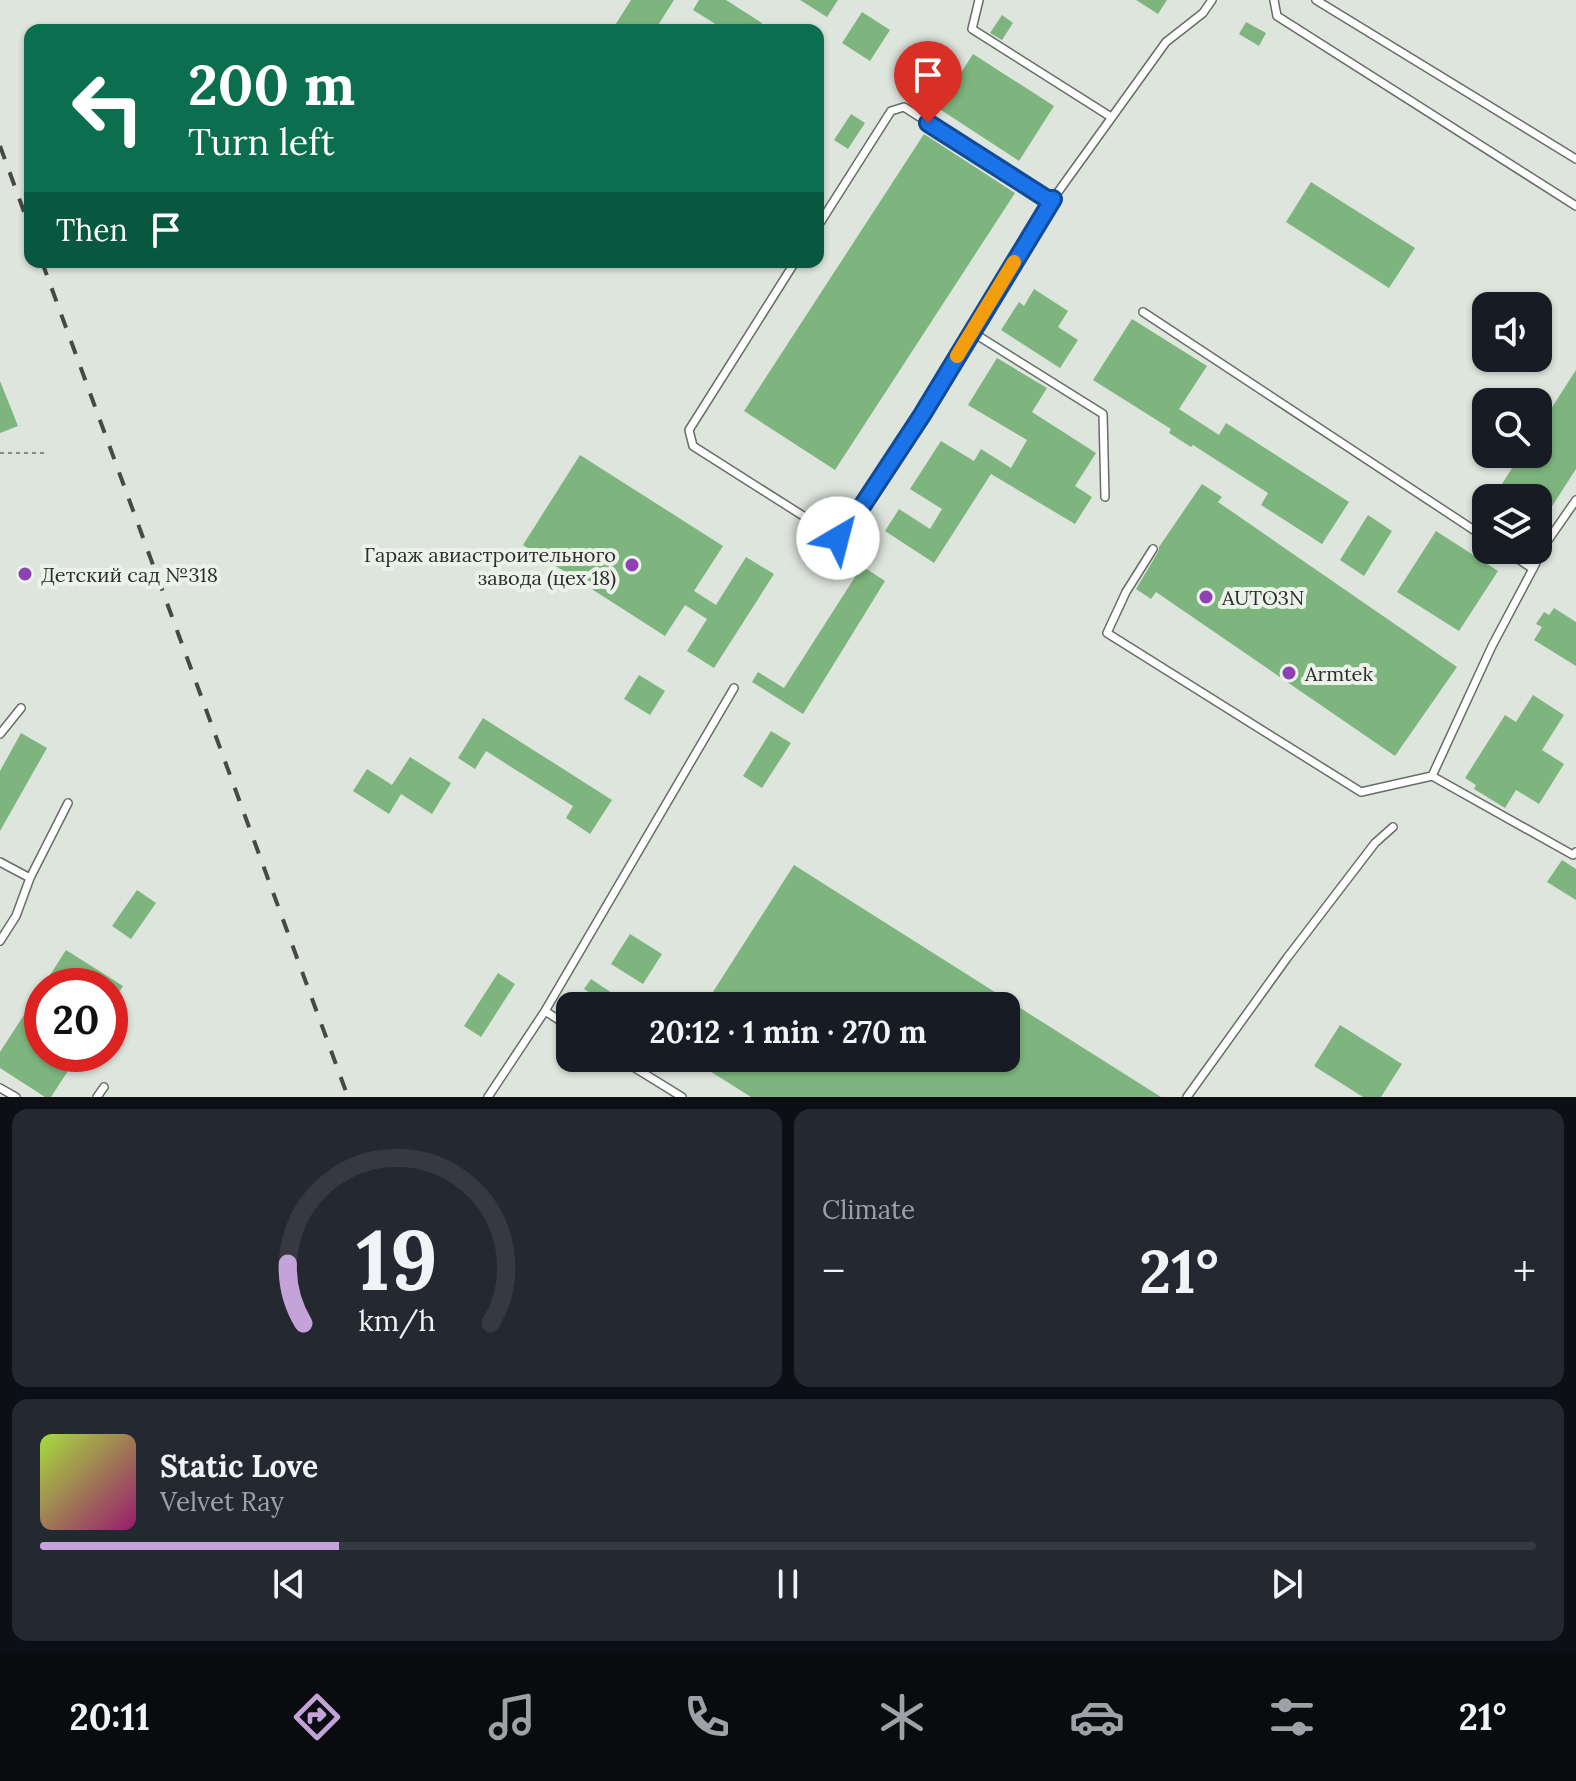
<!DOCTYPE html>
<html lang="en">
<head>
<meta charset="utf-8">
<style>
  :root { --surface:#171b24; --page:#242831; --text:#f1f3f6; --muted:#9ea1a6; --line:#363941; --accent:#c4a3d8 }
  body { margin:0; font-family:Lora,serif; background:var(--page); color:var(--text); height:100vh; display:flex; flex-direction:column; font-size:30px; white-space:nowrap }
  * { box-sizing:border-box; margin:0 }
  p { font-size:26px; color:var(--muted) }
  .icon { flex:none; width:44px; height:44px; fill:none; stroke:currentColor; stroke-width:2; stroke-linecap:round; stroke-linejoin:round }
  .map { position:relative; height:1097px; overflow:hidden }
  .drawer { display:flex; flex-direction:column; gap:12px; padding:12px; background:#0d0f14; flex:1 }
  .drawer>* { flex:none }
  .top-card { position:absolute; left:24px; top:24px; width:800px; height:244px; border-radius:16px; box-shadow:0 2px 6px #0004; background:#0b6e4f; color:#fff; overflow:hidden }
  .tools { position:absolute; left:1472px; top:292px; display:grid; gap:16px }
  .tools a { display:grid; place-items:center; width:80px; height:80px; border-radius:16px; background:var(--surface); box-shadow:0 2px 6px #0004; font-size:40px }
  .speed { position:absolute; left:24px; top:968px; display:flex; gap:16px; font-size:40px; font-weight:700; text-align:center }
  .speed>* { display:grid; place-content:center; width:104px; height:104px; border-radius:50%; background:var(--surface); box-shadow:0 2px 6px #0004; line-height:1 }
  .speed .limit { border:12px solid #d22; background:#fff; color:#111 }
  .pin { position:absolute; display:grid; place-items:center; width:68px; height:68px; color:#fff; margin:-82px -34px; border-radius:50% 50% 50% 0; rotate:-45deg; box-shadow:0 0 8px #0007 }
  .pin .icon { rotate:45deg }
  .me { position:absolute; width:88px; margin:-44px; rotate:37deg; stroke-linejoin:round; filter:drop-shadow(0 0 6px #0008) }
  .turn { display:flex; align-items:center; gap:28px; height:168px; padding:0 32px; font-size:36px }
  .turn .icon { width:104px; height:104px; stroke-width:2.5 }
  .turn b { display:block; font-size:56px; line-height:68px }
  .then { display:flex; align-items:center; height:76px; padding:0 32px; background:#0003; gap:16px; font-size:30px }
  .big { font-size:60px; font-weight:800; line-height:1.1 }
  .drawer .card { flex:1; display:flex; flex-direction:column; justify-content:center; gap:12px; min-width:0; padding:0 28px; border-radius:16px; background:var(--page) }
  .drawer .dial { align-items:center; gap:0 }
  .dial svg { height:208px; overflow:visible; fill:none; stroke:var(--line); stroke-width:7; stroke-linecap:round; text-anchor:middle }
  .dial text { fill:var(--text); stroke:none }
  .song { display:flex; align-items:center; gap:24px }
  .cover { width:96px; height:96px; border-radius:12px; background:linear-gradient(135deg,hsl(80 70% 55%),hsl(320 70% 35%)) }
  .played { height:8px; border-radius:4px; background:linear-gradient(90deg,var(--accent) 20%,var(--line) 20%) }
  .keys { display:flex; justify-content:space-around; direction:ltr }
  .heat { display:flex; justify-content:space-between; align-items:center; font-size:44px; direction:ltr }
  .drawer .tiles { flex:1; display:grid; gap:12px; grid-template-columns:1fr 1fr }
  .card:last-child { grid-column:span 2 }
  .trip { position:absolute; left:556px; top:992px; width:464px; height:80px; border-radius:16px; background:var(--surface); box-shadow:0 2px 6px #0004; font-weight:800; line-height:80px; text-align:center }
  .tab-bar { display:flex; height:128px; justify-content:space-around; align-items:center; background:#090b0e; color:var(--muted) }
  .tab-bar .icon { width:56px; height:56px }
  .tab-bar .on { color:var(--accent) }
  .tab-bar b { font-size:36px; color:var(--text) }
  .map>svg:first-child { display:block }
  .building { fill:#7eb57e }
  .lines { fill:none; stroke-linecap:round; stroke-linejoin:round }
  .lane-casing { stroke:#676d67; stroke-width:10 }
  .path { stroke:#868b85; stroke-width:2; stroke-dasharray:4 4; stroke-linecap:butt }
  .lane { stroke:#fff; stroke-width:7 }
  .rail { stroke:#464945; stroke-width:4; stroke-dasharray:14 14; stroke-linecap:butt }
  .route-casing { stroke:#114b97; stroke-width:20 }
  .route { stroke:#1a73e8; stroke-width:14 }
  .slow { stroke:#f59e0b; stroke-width:14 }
  .poi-dot { fill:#8d41b3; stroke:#ebf2ea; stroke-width:3 }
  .labels { text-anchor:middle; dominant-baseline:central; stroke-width:8; stroke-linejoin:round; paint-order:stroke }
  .poi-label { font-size:20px; fill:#2a2d2a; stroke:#ebf2ea; text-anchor:start }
</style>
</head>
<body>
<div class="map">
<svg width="1576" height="1097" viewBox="0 0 1576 1097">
  <rect width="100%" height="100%" fill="#dee5dd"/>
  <path class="building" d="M631,0H674L655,30H612Z
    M699,0H726L762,23L757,30H725L693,10Z
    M800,0H838L827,17Z
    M1136,0H1167L1158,14Z
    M862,12L890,30L870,61L842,43Z
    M1002,15L1013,23L1002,40L990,33Z
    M1246,22L1266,33L1259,46L1239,34Z
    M973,54L1054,106L1019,161L938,108Z
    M851,114L865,123L848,149L834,140Z
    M924,134L1015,193L835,470L744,411Z
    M1311,182L1415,248L1389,288L1286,222Z
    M1034,289L1068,311L1058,327L1078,340L1060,368L1001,330L1019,302L1024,306Z
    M1132,319L1207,366L1179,409L1219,435L1226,423L1349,502L1322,544L1261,505L1268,493L1193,445L1191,447L1169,433L1171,429L1093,380Z
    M997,358L1047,388L1032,412L1096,453L1075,486L1092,497L1075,524L991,474L934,563L885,531L899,509L930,529L942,509L910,489L941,441L974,461L981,449L1011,468L1027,440L968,405Z
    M1576,370V469L1538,528V498H1493L1521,454H1538V429Z
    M0,381L18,426L0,433Z
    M580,455L723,546L694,591L716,605L746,557L774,574L714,668L687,651L707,619L685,605L665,636L523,545Z
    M1202,484L1222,497L1218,502L1457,667L1395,756L1156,592L1151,599L1136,589L1158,552L1159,547Z
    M1368,515L1392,531L1364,576L1340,560Z
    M1436,531L1498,571L1459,631L1397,592Z
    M862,566L885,581L803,714L752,682L758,672L784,688Z
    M1554,608L1576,622V666L1534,640L1542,627L1536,624L1544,612L1549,615Z
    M639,675L665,691L650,715L624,699Z
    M1533,695L1564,715L1542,750L1564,764L1539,804L1516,790L1505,808L1474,789L1476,785L1465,778L1505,715L1516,722Z
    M483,718L612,800L590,834L566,818L573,806L486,751L475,769L458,758Z
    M771,731L791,743L762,788L743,776Z
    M21,733L47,748L0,831V771Z
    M410,757L451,783L432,814L401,794L389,814L353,791L367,769L392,785Z
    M1562,860L1576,869V900L1547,882Z
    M794,865L1017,1006L1161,1097H751L689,1058H1006V1006H704Z
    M137,890L156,903L131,939L112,926Z
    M630,934L662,954L643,984L611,964Z
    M66,950L123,986L110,1006V986H43Z
    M498,973L515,984L481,1037L464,1026Z
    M591,979L615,995L609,1005L584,989Z
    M42,987V1054H79L51,1097H45L0,1068V1052Z
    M1340,1025L1402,1064L1381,1097H1363L1314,1066Z"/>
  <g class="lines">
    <defs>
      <path id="lane" d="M979,0L972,29L1111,117
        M1274,0L1277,16L1576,206
        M1316,0L1576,159
        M818,226L891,111L904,107L1047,199H1053
        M795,262L689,430L693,446L838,538L847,529L922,415L1053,199L1166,42L1203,13L1212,0
        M1143,312L1486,538
        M972,332L1103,414L1105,497
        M1576,500L1535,559L1536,563L1492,646L1432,776L1573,855L1576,852
        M1153,549L1126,592L1107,633L1361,792L1432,776
        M1505,550L1533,569
        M0,734L21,708
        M0,862L30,878
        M0,941L16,916L30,878L68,803
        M545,1011L734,688
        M619,1058L682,1097
        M0,1088L16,1097
        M97,1097L104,1087
        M488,1097L545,1011L570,1027
        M1187,1097L1287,958L1375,843L1393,827"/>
    </defs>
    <use href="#lane" class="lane-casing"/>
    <path class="path" d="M0,453H44"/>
    <use href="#lane" class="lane"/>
    <path class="rail" d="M0,146L30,228
      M42,262L348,1097"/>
  </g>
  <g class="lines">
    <defs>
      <path id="route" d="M838,538L847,529L922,415L1053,199H1047L928,123"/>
    </defs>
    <use href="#route" class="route-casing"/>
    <use href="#route" class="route"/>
    <path class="slow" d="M957,356L1014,262"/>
  </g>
  <g class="poi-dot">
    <circle cx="632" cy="565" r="8"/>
    <circle cx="25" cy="574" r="8"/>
    <circle cx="1206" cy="597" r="8"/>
    <circle cx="1289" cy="673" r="8"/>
  </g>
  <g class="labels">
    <g class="poi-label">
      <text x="616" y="554" text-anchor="end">Гараж авиастроительного<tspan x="616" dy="23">завода (цех 18)</tspan></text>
      <text x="41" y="574">Детский сад №318</text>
      <text x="1222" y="597">AUTO3N</text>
      <text x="1305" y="673">Armtek</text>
    </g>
  </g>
</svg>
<div class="tools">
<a><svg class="icon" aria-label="sound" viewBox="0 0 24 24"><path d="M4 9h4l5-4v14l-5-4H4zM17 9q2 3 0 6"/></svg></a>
<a><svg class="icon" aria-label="search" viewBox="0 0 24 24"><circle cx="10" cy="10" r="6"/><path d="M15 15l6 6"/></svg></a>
<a><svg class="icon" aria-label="layers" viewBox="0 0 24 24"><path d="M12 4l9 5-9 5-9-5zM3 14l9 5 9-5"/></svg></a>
</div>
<div class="speed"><div class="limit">20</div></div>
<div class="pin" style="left:928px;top:123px;background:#d93025"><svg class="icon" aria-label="arrive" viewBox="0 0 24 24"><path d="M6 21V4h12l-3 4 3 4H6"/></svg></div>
<svg class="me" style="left:838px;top:538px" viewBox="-20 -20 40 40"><circle r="19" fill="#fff"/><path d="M0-13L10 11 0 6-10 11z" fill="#1a73e8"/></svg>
<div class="trip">20:12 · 1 min · 270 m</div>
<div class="top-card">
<div class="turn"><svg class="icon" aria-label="left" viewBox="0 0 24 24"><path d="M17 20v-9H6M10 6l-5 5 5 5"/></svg><div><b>200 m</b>Turn left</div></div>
<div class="then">Then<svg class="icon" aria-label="arrive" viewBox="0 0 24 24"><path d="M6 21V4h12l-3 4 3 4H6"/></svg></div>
</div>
</div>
<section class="drawer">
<div class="tiles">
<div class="card dial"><svg viewBox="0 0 100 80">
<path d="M14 69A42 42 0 1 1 86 69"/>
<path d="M14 69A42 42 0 0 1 8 46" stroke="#c4a3d8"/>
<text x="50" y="56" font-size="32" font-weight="700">19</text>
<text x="50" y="72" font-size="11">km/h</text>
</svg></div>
<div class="card"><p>Climate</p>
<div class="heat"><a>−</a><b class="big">21°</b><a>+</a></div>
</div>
<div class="card">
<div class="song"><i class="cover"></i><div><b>Static Love</b><p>Velvet Ray</p></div></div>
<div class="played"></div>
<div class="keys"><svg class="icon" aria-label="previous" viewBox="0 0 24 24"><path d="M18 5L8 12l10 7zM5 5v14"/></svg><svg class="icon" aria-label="pause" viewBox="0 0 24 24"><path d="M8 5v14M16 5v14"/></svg><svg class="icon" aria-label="next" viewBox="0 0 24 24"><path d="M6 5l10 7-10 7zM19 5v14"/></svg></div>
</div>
</div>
</section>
<nav class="tab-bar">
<b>20:11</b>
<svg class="icon on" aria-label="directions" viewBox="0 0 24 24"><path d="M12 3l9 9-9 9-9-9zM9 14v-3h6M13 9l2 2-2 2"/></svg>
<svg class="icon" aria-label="music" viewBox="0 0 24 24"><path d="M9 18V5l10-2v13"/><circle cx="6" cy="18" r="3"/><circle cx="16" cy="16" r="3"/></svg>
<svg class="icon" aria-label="phone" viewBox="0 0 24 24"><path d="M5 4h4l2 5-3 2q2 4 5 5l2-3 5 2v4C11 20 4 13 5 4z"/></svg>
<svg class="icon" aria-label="climate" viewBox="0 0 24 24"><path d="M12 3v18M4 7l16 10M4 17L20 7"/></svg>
<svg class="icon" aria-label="car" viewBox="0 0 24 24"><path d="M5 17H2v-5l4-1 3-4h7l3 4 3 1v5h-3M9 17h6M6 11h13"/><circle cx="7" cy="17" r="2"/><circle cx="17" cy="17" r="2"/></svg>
<svg class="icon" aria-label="filters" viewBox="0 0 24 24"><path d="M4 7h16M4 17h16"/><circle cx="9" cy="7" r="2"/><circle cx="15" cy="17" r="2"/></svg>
<b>21°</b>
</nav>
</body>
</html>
